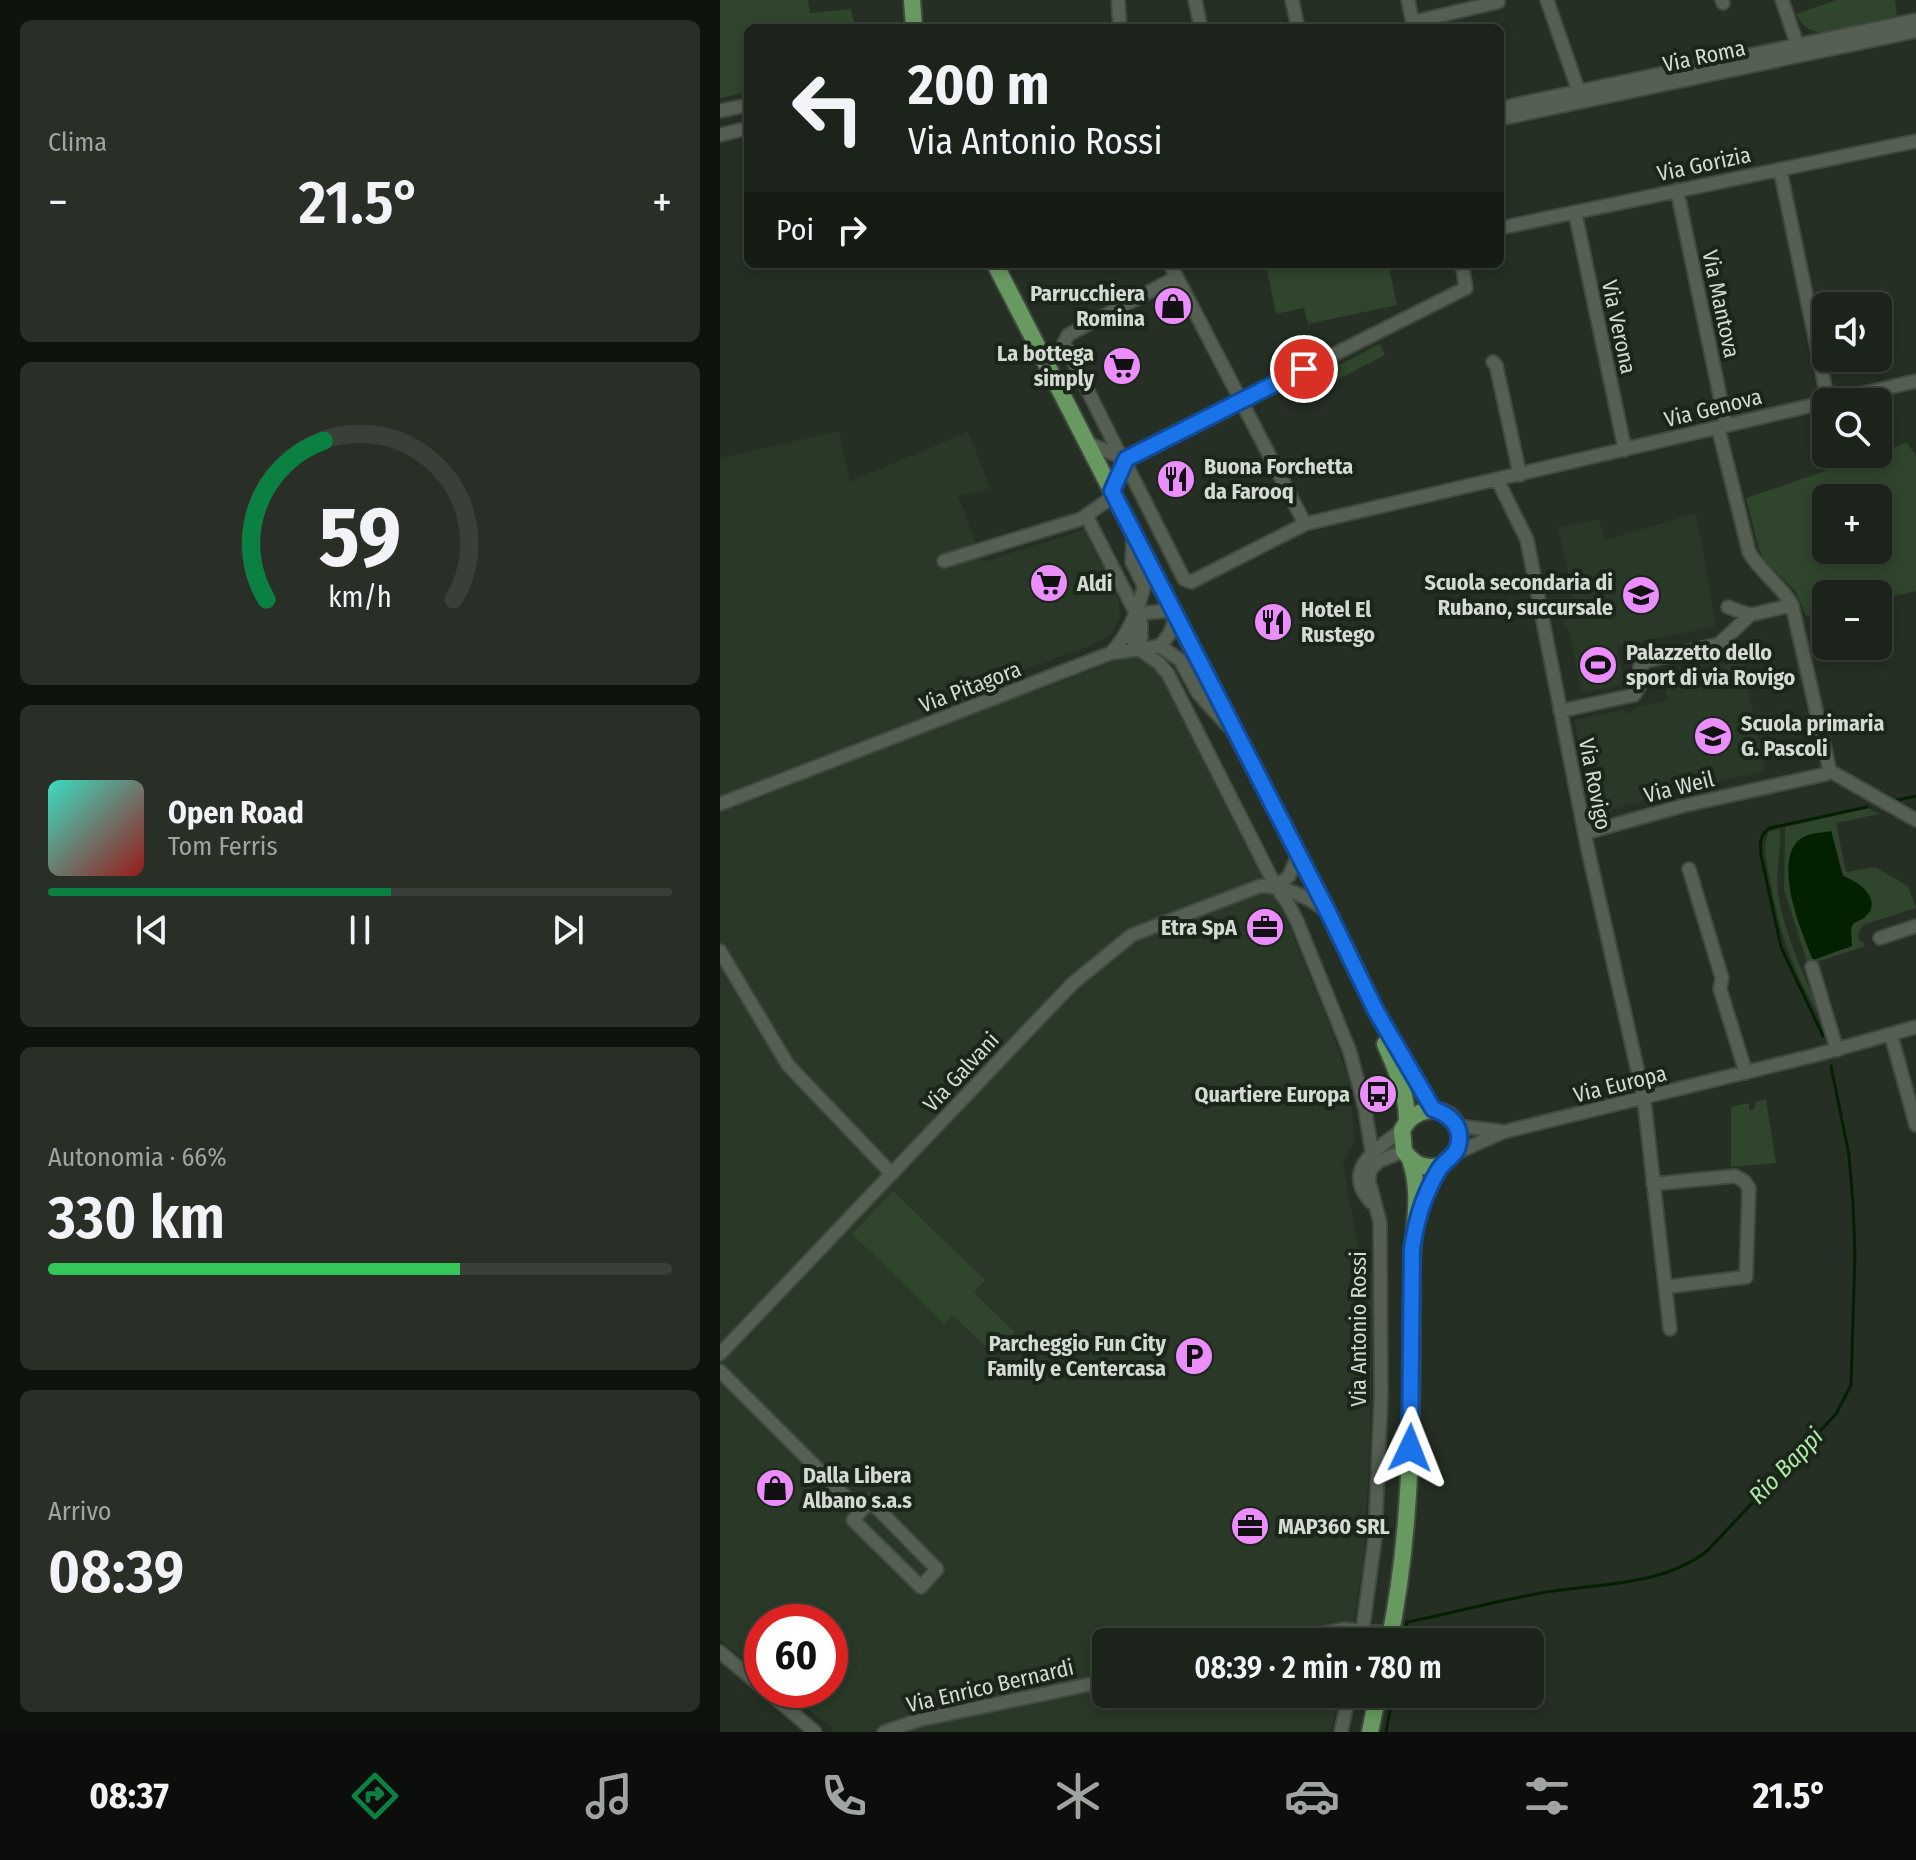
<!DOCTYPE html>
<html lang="it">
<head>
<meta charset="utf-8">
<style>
  :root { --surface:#1c231a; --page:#292f27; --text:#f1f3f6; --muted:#a0a4a2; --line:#3a4039; --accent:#0b8043 }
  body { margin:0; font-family:"Fira Sans Condensed",sans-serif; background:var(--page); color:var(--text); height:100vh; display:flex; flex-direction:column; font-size:30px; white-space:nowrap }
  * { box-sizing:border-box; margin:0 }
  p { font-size:26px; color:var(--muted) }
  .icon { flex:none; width:44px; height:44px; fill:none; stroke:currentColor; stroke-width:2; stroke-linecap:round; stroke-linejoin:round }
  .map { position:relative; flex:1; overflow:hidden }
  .drawer { display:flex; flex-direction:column; gap:20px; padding:20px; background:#0f130e; width:720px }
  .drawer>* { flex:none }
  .hud { position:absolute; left:24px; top:24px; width:760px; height:244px; border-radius:12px; box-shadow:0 4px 12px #0003,0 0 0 2px var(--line); background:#1c231a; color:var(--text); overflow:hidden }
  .fabs { position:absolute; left:1092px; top:292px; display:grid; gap:16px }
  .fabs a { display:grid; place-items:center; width:80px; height:80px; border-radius:12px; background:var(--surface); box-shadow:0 4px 12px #0003,0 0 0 2px var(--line); font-size:40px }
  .speed { position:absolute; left:24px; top:1604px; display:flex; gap:16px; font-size:40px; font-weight:700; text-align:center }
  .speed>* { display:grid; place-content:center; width:104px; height:104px; border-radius:50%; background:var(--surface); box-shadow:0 4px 12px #0003,0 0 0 2px var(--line); line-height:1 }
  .speed .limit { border:12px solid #d22; background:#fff; color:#111 }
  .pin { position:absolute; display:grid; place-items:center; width:68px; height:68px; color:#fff; margin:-34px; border:4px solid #fff; border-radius:50%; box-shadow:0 2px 8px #0007 }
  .me { position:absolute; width:88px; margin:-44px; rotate:2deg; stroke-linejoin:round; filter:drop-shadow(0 0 6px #0008) }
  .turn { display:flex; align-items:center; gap:28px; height:168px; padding:0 32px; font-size:36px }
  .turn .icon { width:104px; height:104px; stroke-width:2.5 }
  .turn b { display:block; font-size:56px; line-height:68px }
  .then { display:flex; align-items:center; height:76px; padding:0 32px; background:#0003; gap:16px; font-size:30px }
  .big { font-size:60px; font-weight:600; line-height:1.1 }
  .drawer .card { flex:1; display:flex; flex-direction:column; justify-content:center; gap:12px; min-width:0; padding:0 28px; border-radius:12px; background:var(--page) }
  .drawer .dial { align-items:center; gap:0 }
  .dial svg { height:208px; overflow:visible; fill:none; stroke:var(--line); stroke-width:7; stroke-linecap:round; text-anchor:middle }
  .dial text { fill:var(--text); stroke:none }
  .song { display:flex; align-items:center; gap:24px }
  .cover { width:96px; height:96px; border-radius:12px; background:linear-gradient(135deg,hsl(170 70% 55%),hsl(0 70% 35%)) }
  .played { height:8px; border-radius:4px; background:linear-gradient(90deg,var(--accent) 55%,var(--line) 55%) }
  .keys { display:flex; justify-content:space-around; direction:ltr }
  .heat { display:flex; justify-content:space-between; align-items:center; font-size:44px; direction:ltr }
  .charge { height:12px; border-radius:6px; background:linear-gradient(90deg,#34c759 66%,var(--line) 0) }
  .trip { position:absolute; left:372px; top:1628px; width:452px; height:80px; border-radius:12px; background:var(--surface); box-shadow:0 4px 12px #0003,0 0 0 2px var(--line); font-weight:600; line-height:80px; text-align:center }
  .tabs { display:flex; height:128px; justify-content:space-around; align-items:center; background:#0b0e0a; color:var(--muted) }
  .tabs .icon { width:56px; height:56px }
  .tabs .on { color:var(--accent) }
  .tabs b { font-size:36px; color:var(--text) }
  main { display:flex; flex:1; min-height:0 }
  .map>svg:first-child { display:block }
  .built { fill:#293827 }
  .green { fill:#2f452c; fill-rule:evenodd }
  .water { fill:#032001 }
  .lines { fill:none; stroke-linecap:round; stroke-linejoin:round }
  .stream { stroke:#032001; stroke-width:3 }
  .minor-casing { stroke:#414a40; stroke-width:16 }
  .major-casing { stroke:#414a40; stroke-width:20 }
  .minor { stroke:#556053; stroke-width:12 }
  .major { stroke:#689960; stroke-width:16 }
  .route-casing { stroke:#114b97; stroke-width:20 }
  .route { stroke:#1a73e8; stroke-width:14 }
  .labels { text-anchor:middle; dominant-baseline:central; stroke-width:8; stroke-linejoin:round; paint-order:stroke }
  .street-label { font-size:22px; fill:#d4dbd3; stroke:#1b251a }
  .poi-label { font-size:22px; font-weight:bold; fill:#d4dbd3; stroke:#1b251a; text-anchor:start }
  .water-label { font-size:24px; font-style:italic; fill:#abe8a2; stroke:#1b251a }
</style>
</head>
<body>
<main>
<section class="drawer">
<div class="card"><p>Clima</p>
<div class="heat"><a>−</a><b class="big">21.5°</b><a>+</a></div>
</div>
<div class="card dial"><svg viewBox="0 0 100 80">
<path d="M14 69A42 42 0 1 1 86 69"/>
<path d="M14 69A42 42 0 0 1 36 8" stroke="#0b8043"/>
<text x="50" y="56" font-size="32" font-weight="700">59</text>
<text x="50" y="72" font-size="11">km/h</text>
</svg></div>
<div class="card">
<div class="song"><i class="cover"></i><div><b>Open Road</b><p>Tom Ferris</p></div></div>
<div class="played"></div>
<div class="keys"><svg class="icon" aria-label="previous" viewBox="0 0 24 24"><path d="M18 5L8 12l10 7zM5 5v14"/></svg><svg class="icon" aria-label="pause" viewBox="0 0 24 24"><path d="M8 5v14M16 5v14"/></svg><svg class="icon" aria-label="next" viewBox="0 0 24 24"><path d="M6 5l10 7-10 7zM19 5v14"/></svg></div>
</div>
<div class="card"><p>Autonomia · 66%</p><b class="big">330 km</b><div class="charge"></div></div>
<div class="card"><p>Arrivo</p><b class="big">08:39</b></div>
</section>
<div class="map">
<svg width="1196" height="1732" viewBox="0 0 1196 1732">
  <rect width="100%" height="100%" fill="#252f23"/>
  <path class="built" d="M119,431L130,481L248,432L271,489L238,496L263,562L364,530L399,601L400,617L391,634L377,643L304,670L313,693L404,657L424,658L444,676L571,930L608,1021L628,1077L635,1141L623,1162L642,1270L654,1272L649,1471L643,1567L630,1642H386V1694H619L611,1732H112L110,1726L64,1690H110V1622H42V1673L0,1640V458Z
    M976,513L996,626L897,647L905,684L862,693L849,630L845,629L840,606L854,603L838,527L879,519L885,540Z
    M1022,661L1046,771L960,790L875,815L854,720L903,710L907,714L911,713L914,708L948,700L945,682L949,677L989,668L990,672L997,670V666Z"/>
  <path class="green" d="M0,0H88L90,13L131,9L135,28H28V92L0,98Z
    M1117,0H1175L1177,16L1102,33C1088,30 1083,27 1076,14Z
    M555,264H668L677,305L588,324L584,308L556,314L546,266Z
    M660,344L665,355L599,389L594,378Z
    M1187,443L1196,456V591L1158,600V594H1106V611L1086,616L1076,592L1045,561L1039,549L1026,498ZM1106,498H1158V550H1106Z
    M1148,808L1160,814L1116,823L1126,872L1155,867L1188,886L1196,908L1143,925L1138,934L1139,940L1145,944L1143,947L1088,965L1064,890L1065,827ZM1111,831L1123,877L1146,918L1134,922L1131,928L1093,960L1079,925L1070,893Z
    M1060,829C1062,849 1055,870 1058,891C1064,937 1088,982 1105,1025C1075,977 1060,936 1050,880C1047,864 1041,847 1049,832Z
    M1046,1099L1056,1163L1011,1167V1107L1029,1103V1110L1035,1109V1102Z
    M173,1191L265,1280L254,1293L295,1332L274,1354L232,1315L224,1323L132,1234Z"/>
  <path class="water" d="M1111,831L1123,876C1147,884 1168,909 1134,923L1131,928L1132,946L1093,960C1082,933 1052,862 1080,839C1088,833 1101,833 1111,831Z"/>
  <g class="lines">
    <path class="stream" d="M1173,801L1196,796
      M1103,1036L1061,947L1041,855C1040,843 1039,835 1050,828L1147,807
      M683,1642L687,1622C732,1613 776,1601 821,1593C876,1583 941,1587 987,1551L1116,1414L1131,1385L1135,1255L1133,1203L1129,1155L1111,1066
      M666,1732L673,1694"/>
    <defs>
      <path id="minor" d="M398,0L400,28
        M475,0L481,28
        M572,0L578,28
        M688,0L694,28
        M827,0L860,95
        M1002,0L1003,3
        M1062,0L1079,50
        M693,22L778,2V0
        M780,108L1196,20
        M0,111L28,105
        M780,119L1196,31
        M0,135L28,128
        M1060,169L1108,401
        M957,190L1006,425
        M855,212L905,450
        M780,228L1196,141
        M450,264L585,524
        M457,277L348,335L344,343L398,451L406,459L409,470L464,579L471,582L585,524L1196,381
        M773,362L776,365L800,475
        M998,427L1029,552C1041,573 1061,585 1072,605L1110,771L1196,820
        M368,443L403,458
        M778,481L807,540L868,850L924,1099L950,1329
        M392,491L406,459L746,288L742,264
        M367,517L421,623V637L417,648
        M224,561L361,519L394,496
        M1008,607L1030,615
        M416,614L445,611L456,616L450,633L440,646
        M408,630L417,648L439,663L448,674L556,887L567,902L577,921L630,1052L645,1109L652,1153
        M391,653L440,646L460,660L478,693L508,726
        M840,711L914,695L919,687L920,667L926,661L999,644L1030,615L1072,605
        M0,804L391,653C409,634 418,611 424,586L412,562L413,536
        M865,833L962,806L1106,774L1110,771
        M969,869L1002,978L1000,989L1026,1073
        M556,887L569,876L578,855
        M1160,938L1196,926
        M0,951L68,1065L172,1174
        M1092,967L1117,1050
        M1171,1035L1196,1125
        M737,1126L780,1131
        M736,1153L783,1132L1096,1055L1196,1027
        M933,1184L1015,1176L1024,1181L1029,1188L1026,1277L945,1287
        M651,1202C621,1169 657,1149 682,1130
        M0,1354L353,983L412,935L540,886C566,887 585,895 605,910
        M0,1371L140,1511
        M150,1501L217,1569L201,1587L133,1520Z
        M563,1642L623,1629L671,1633
        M641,1642L655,1538L661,1396L660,1222L649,1181L650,1170L659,1161L684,1151
        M0,1652L42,1687
        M46,1690L95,1732
        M164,1732L199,1720L386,1681
        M621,1732L629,1694"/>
      <path id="major" d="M192,0L194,28
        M275,264L608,912L656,1011L713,1109
        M665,1044C676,1069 687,1093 687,1121
        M701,1206C706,1194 711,1176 720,1167C728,1158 736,1156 739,1143C745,1108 699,1097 682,1130L684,1151C694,1165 704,1169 721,1166
        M669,1642C695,1519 691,1393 692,1268C692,1229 703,1198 690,1159
        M650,1732L658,1694"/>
    </defs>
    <use href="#minor" class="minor-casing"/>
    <use href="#major" class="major-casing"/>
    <use href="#minor" class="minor"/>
    <use href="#major" class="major"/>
  </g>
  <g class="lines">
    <defs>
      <path id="route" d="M584,369L406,459L392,491L608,912L656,1011L713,1109C727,1114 741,1123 739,1141C738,1156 725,1159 718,1171C703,1196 696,1220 692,1249L690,1448"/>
    </defs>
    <use href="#route" class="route-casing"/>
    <use href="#route" class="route"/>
  </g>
  <defs>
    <symbol id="shop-disc" viewBox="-11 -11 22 22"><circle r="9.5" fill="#eb8dfc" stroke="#1b251a"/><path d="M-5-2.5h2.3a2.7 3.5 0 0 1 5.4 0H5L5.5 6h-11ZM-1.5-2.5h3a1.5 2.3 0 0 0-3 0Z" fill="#111"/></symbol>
    <symbol id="supermarket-disc" viewBox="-11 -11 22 22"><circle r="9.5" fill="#eb8dfc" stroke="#1b251a"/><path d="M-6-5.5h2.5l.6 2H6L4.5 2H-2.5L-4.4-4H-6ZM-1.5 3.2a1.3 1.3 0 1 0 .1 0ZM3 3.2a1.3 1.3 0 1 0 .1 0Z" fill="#111"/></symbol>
    <symbol id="restaurant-disc" viewBox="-11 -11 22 22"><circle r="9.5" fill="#eb8dfc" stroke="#1b251a"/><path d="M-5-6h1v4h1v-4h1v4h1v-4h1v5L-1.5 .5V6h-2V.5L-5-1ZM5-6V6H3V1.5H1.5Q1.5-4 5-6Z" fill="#111"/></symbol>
    <symbol id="school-disc" viewBox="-11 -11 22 22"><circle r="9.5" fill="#eb8dfc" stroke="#1b251a"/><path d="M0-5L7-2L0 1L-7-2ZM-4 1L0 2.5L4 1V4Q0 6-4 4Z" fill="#111"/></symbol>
    <symbol id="stadium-disc" viewBox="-11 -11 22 22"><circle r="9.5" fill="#eb8dfc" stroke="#1b251a"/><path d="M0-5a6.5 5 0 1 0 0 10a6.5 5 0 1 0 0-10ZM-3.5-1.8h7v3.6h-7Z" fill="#111"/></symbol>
    <symbol id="office-disc" viewBox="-11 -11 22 22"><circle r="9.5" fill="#eb8dfc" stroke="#1b251a"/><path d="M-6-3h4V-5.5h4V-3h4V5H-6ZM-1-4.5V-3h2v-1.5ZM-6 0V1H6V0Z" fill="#111"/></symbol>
    <symbol id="bus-disc" viewBox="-11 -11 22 22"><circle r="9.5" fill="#eb8dfc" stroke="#1b251a"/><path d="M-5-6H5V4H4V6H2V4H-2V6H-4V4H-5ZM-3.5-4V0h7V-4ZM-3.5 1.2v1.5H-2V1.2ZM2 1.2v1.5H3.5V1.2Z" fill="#111"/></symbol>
    <symbol id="parking-disc" viewBox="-11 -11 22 22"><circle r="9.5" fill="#eb8dfc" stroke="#1b251a"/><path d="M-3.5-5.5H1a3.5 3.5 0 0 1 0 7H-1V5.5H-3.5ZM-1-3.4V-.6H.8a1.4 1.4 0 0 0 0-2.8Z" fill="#111"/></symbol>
  </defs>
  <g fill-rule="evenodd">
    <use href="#shop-disc" x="431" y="284" width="44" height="44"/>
    <use href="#supermarket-disc" x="380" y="344" width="44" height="44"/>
    <use href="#restaurant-disc" x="434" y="457" width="44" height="44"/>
    <use href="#supermarket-disc" x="307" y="561" width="44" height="44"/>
    <use href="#school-disc" x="899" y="573" width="44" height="44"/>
    <use href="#restaurant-disc" x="531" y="600" width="44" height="44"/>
    <use href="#stadium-disc" x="856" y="643" width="44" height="44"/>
    <use href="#school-disc" x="971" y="714" width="44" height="44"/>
    <use href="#office-disc" x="523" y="905" width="44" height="44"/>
    <use href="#bus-disc" x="636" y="1072" width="44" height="44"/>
    <use href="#parking-disc" x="452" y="1334" width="44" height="44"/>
    <use href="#shop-disc" x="33" y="1466" width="44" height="44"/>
    <use href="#office-disc" x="508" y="1504" width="44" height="44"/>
  </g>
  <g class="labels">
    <g class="street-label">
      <text transform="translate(984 56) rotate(-12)">Via Roma</text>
      <text transform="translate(984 164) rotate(-12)">Via Gorizia</text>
      <text transform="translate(1001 304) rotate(78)">Via Mantova</text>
      <text transform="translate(899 327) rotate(78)">Via Verona</text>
      <text transform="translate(993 408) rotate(-14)">Via Genova</text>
      <text transform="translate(250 687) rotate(-21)">Via Pitagora</text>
      <text transform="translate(875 784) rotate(79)">Via Rovigo</text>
      <text transform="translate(959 787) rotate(-14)">Via Weil</text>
      <text transform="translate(241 1072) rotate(-47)">Via Galvani</text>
      <text transform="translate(900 1084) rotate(-14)">Via Europa</text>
      <text transform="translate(638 1329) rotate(-90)">Via Antonio Rossi</text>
      <text transform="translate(270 1686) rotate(-13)">Via Enrico Bernardi</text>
    </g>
    <g class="poi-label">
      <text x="425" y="293" text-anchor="end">Parrucchiera<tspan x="425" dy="25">Romina</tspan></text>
      <text x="374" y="353" text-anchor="end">La bottega<tspan x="374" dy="25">simply</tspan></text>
      <text x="484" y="466">Buona Forchetta<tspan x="484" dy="25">da Farooq</tspan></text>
      <text x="893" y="582" text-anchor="end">Scuola secondaria di<tspan x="893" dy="25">Rubano, succursale</tspan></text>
      <text x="357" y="583">Aldi</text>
      <text x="581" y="609">Hotel El<tspan x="581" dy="25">Rustego</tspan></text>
      <text x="906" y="652">Palazzetto dello<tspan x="906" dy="25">sport di via Rovigo</tspan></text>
      <text x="1021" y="723">Scuola primaria<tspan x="1021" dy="25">G. Pascoli</tspan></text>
      <text x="517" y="927" text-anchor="end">Etra SpA</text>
      <text x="630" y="1094" text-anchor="end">Quartiere Europa</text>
      <text x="446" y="1343" text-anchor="end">Parcheggio Fun City<tspan x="446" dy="25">Family e Centercasa</tspan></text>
      <text x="83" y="1475">Dalla Libera<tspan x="83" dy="25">Albano s.a.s</tspan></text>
      <text x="558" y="1526">MAP360 SRL</text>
    </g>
    <g class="water-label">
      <text transform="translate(1066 1466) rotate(-46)">Rio Bappi</text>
    </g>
  </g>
</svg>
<div class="fabs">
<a><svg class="icon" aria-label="sound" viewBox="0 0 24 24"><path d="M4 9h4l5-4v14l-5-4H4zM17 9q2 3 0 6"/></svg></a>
<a><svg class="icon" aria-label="search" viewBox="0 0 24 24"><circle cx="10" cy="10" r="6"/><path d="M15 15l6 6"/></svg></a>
<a>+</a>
<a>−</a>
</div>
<div class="speed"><div class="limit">60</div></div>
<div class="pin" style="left:584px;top:369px;background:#d93025"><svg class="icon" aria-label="arrive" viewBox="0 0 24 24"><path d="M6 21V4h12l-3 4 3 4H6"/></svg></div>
<svg class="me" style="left:690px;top:1448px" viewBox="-20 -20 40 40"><path d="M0-17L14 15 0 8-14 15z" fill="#1a73e8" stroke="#fff" stroke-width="4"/></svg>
<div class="trip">08:39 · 2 min · 780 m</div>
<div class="hud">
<div class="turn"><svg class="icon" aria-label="left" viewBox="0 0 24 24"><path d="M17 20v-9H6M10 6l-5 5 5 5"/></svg><div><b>200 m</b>Via Antonio Rossi</div></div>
<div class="then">Poi<svg class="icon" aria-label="right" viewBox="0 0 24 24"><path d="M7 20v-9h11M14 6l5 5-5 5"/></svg></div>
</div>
</div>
</main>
<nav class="tabs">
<b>08:37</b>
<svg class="icon on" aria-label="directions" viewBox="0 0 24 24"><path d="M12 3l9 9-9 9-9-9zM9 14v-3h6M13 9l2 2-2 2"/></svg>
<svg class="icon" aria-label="music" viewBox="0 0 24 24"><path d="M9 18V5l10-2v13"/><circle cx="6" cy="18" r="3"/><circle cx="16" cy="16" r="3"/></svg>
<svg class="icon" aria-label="phone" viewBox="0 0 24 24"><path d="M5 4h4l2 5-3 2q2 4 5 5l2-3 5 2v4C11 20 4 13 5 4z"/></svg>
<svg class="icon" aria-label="climate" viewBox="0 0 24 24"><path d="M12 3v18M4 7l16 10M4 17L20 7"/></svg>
<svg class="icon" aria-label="car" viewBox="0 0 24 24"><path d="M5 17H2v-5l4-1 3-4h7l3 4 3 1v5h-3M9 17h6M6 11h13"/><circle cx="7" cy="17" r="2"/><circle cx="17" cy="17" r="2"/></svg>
<svg class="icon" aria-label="filters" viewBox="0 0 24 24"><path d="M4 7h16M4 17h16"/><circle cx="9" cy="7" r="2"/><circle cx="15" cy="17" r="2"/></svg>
<b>21.5°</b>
</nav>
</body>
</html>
